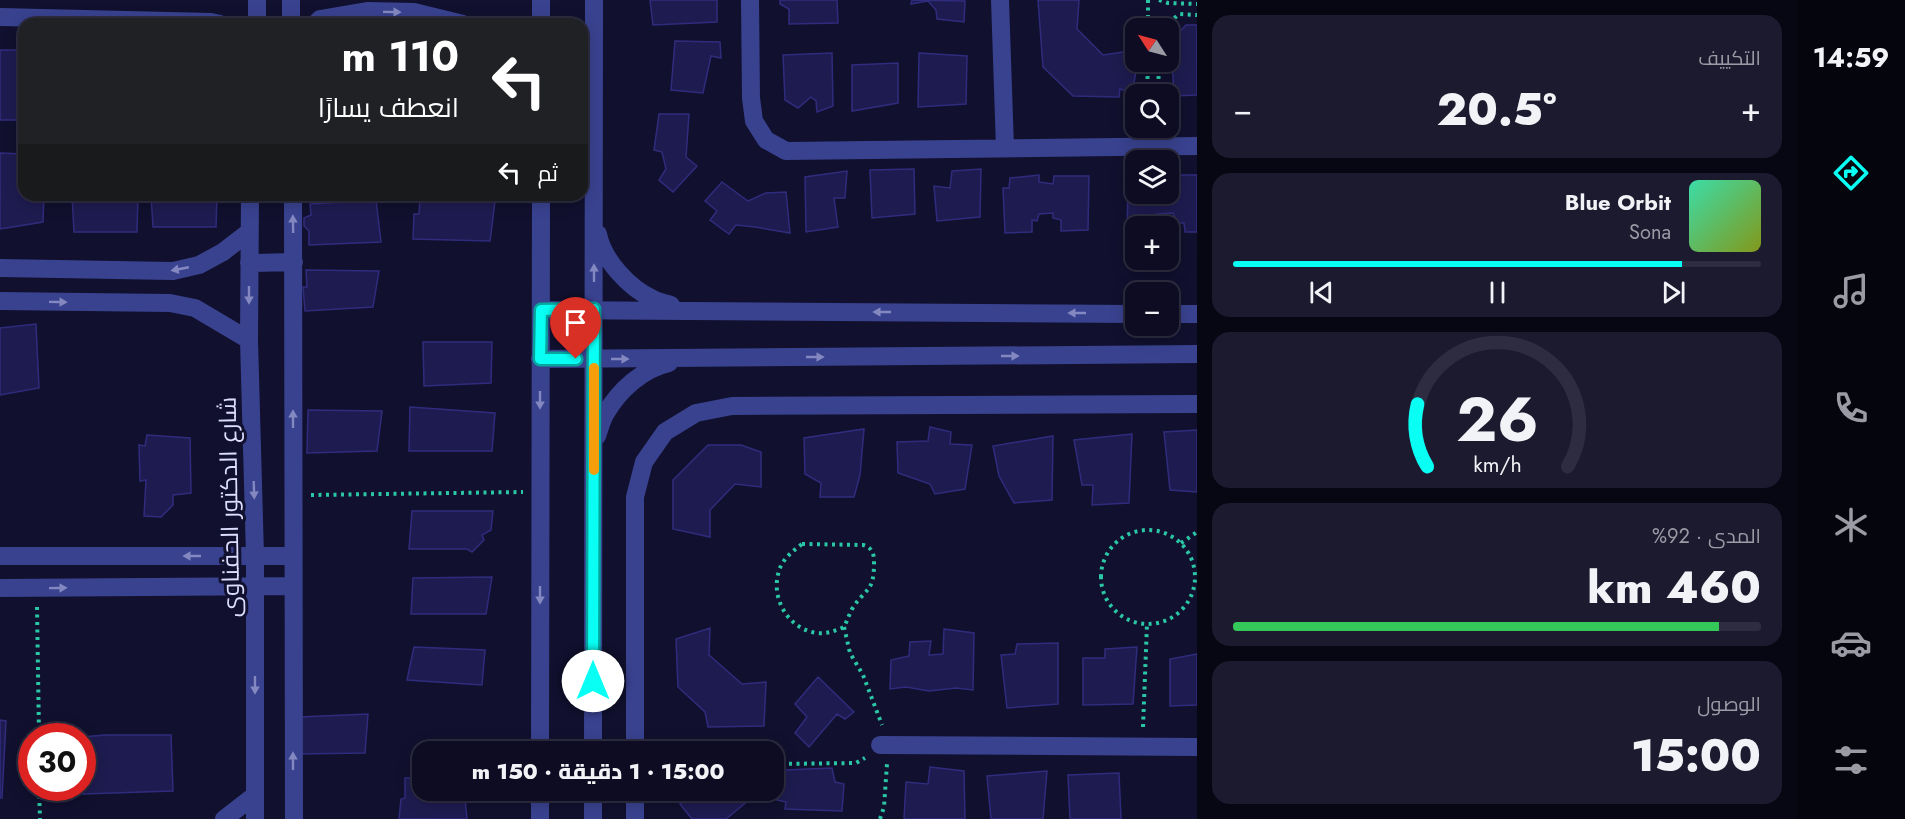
<!DOCTYPE html>
<html lang="ar">
<head>
<meta charset="utf-8">
<style>
  :root { --surface:#0d0c22; --page:#1b1a2f; --text:#f1f3f6; --muted:#9a9ba5; --line:#2d2c40; --accent:#09fff4 }
  body { margin:0; font-family:Jost,Cairo,sans-serif; background:var(--page); color:var(--text); direction:rtl; height:100vh; display:flex; flex-direction:column; font-size:22px; white-space:nowrap }
  * { box-sizing:border-box; margin:0 }
  p { font-size:20px; color:var(--muted) }
  .icon { flex:none; width:33px; height:33px; fill:none; stroke:currentColor; stroke-width:2; stroke-linecap:round; stroke-linejoin:round }
  .map { position:relative; flex:1; overflow:hidden; direction:ltr }
  .details { display:flex; flex-direction:column; gap:15px; padding:15px; background:#070713; width:600px }
  .details>* { flex:none }
  .banner { position:absolute; left:18px; top:18px; width:570px; height:183px; border-radius:18px; box-shadow:0 3px 15px #0003,0 0 0 2px var(--line); direction:rtl; background:#202124; color:#fff; overflow:hidden }
  .needle { width:39px; rotate:306deg }
  .buttons { position:absolute; left:1125px; top:18px; display:grid; gap:12px }
  .buttons a { display:grid; place-items:center; width:54px; height:54px; border-radius:12px; background:var(--surface); box-shadow:0 3px 15px #0003,0 0 0 2px var(--line); font-size:30px }
  .speed { position:absolute; left:18px; top:723px; display:flex; gap:12px; font-size:30px; font-weight:700; text-align:center }
  .speed>* { display:grid; place-content:center; width:78px; height:78px; border-radius:50%; background:var(--surface); box-shadow:0 3px 15px #0003,0 0 0 2px var(--line); line-height:1 }
  .speed .limit { border:9px solid #d22; background:#fff; color:#111 }
  .pin { position:absolute; display:grid; place-items:center; width:51px; height:51px; color:#fff; margin:-62px -26px; border-radius:50% 50% 50% 0; rotate:-45deg; box-shadow:0 0 6px #0007 }
  .pin .icon { rotate:45deg }
  .me { position:absolute; width:66px; margin:-33px; rotate:0deg; stroke-linejoin:round; filter:drop-shadow(0 0 4px #0008) }
  .turn { display:flex; align-items:center; gap:21px; height:126px; padding:0 30px; font-size:27px }
  .turn .icon { width:78px; height:78px; stroke-width:2.5 }
  .turn b { display:block; font-size:42px; line-height:51px }
  .then { display:flex; align-items:center; height:57px; padding:0 30px; background:#0003; gap:12px; font-size:22px }
  .big { font-size:45px; font-weight:800; line-height:1.1 }
  .details .tile { flex:1; display:flex; flex-direction:column; justify-content:center; gap:9px; min-width:0; padding:0 21px; border-radius:18px; background:var(--page) }
  .details .dial { align-items:center; gap:0 }
  .dial svg { height:156px; overflow:visible; fill:none; stroke:var(--line); stroke-width:7; stroke-linecap:round; text-anchor:middle }
  .dial text { fill:var(--text); stroke:none }
  .song { display:flex; align-items:center; gap:18px }
  .cover { width:72px; height:72px; border-radius:9px; background:linear-gradient(135deg,hsl(160 70% 55%),hsl(70 70% 35%)) }
  .played { height:6px; border-radius:3px; background:linear-gradient(90deg,var(--accent) 85%,var(--line) 85%) }
  .keys { display:flex; justify-content:space-around; direction:ltr }
  .heat { display:flex; justify-content:space-between; align-items:center; font-size:33px; direction:ltr }
  .charge { height:9px; border-radius:4px; background:linear-gradient(90deg,#34c759 92%,var(--line) 0) }
  .trip { position:absolute; left:412px; top:741px; width:372px; height:60px; border-radius:18px; background:var(--surface); box-shadow:0 3px 15px #0003,0 0 0 2px var(--line); font-weight:800; line-height:60px; text-align:center; direction:rtl }
  main { display:flex; flex:1; min-height:0 }
  .tabs { display:flex; flex-direction:column; width:108px; justify-content:space-around; align-items:center; background:#05050e; color:var(--muted) }
  .tabs .icon { width:42px; height:42px }
  .tabs .current { color:var(--accent) }
  .tabs b { font-size:27px; color:var(--text) }
  .map>svg:first-child { display:block }
  .building { fill:#1e1b50; stroke:#302c7d; stroke-width:1.5 }
  .lines { fill:none; stroke-linecap:round; stroke-linejoin:round }
  .path { stroke:#2ac6a6; stroke-width:4; stroke-dasharray:3 4.5; stroke-linecap:butt }
  .minor { stroke:#39428f; stroke-width:18 }
  .oneway { fill:#8388c1 }
  .route-casing { stroke:#06a69f; stroke-width:15 }
  .route { stroke:#09fff4; stroke-width:10 }
  .slow { stroke:#f59e0b; stroke-width:10 }
  .labels { text-anchor:middle; dominant-baseline:central; stroke-width:6; stroke-linejoin:round; paint-order:stroke }
  .street-label { font-size:24px; fill:#dddeff; stroke:#11102e }
</style>
</head>
<body>
<main>
<nav class="tabs">
<b>14:59</b>
<svg class="icon current" aria-label="directions" viewBox="0 0 24 24"><path d="M12 3l9 9-9 9-9-9zM9 14v-3h6M13 9l2 2-2 2"/></svg>
<svg class="icon" aria-label="music" viewBox="0 0 24 24"><path d="M9 18V5l10-2v13"/><circle cx="6" cy="18" r="3"/><circle cx="16" cy="16" r="3"/></svg>
<svg class="icon" aria-label="phone" viewBox="0 0 24 24"><path d="M5 4h4l2 5-3 2q2 4 5 5l2-3 5 2v4C11 20 4 13 5 4z"/></svg>
<svg class="icon" aria-label="climate" viewBox="0 0 24 24"><path d="M12 3v18M4 7l16 10M4 17L20 7"/></svg>
<svg class="icon" aria-label="car" viewBox="0 0 24 24"><path d="M5 17H2v-5l4-1 3-4h7l3 4 3 1v5h-3M9 17h6M6 11h13"/><circle cx="7" cy="17" r="2"/><circle cx="17" cy="17" r="2"/></svg>
<svg class="icon" aria-label="filters" viewBox="0 0 24 24"><path d="M4 7h16M4 17h16"/><circle cx="9" cy="7" r="2"/><circle cx="15" cy="17" r="2"/></svg>
</nav>
<section class="details">
<div class="tile"><p>التكييف</p>
<div class="heat"><a>−</a><b class="big">20.5°</b><a>+</a></div>
</div>
<div class="tile">
<div class="song"><i class="cover"></i><div><b>Blue Orbit</b><p>Sona</p></div></div>
<div class="played"></div>
<div class="keys"><svg class="icon" aria-label="previous" viewBox="0 0 24 24"><path d="M18 5L8 12l10 7zM5 5v14"/></svg><svg class="icon" aria-label="pause" viewBox="0 0 24 24"><path d="M8 5v14M16 5v14"/></svg><svg class="icon" aria-label="next" viewBox="0 0 24 24"><path d="M6 5l10 7-10 7zM19 5v14"/></svg></div>
</div>
<div class="tile dial"><svg viewBox="0 0 100 80">
<path d="M14 69A42 42 0 1 1 86 69"/>
<path d="M14 69A42 42 0 0 1 9 37" stroke="#09fff4"/>
<text x="50" y="56" font-size="32" font-weight="700">26</text>
<text x="50" y="72" font-size="11">km/h</text>
</svg></div>
<div class="tile"><p>المدى · 92%</p><b class="big">460 km</b><div class="charge"></div></div>
<div class="tile"><p>الوصول</p><b class="big">15:00</b></div>
</section>
<div class="map">
<svg width="1197" height="819" viewBox="0 0 1197 819">
  <rect width="100%" height="100%" fill="#11102e"/>
  <path class="building" d="M650,0H717V22L653,25Z
    M780,0H837L838,23L789,24V9L780,4Z
    M912,0L965,1L964,22L937,19L936,10L928,1L911,4Z
    M1038,0H1079L1077,29L1103,55L1123,52L1136,55V62H1138L1132,92L1120,89L1119,97L1073,96L1043,67Z
    M1186,25H1197V95L1174,96L1171,41Z
    M675,41L720,42L721,58L711,56L703,93L671,90Z
    M0,50H24V120H0Z
    M832,53L833,106L817,112L816,101L811,97L798,108L785,100L783,55Z
    M919,53L967,56L966,104L918,107Z
    M898,63V103L852,111V65Z
    M659,114H689L686,157L697,166L673,192L659,180L666,169L662,152L654,150Z
    M0,153L24,154V195H44L43,222L0,229Z
    M914,169L915,214L872,218L870,170Z
    M981,169L980,217L937,221L934,186L950,188L952,171Z
    M847,171L845,198H834L838,227L806,232L805,177Z
    M1039,175V182L1053,184L1054,176H1089L1088,230L1061,231V220L1053,218V213L1039,214L1037,221L1032,220V232L1005,233L1003,188H1009L1010,178Z
    M1177,175H1197V232H1185L1184,223H1178L1173,213L1157,214L1155,226H1136V233L1127,234L1128,186L1134,187L1133,177H1136V194H1168V184L1176,183Z
    M722,182L748,201L766,193L786,192L790,233L755,227L736,225L729,234L710,220L717,211L705,201Z
    M72,195H138L137,232H74Z
    M151,195H217L216,227H153Z
    M420,199L495,201L490,241L413,239L414,214H419Z
    M376,200L381,242L309,245V231L304,226V218L311,215L310,204Z
    M306,270L379,271L373,307L305,311L303,287H307Z
    M36,324L39,388L0,395V328Z
    M423,342H492L491,383L424,386Z
    M410,407L495,413L492,451H409Z
    M308,410L382,411L377,451L307,453Z
    M930,427L951,432L950,444L972,445L965,489L935,494L930,484L898,473L897,442L928,441Z
    M864,429L860,475L854,497H820L821,483L805,474L804,438Z
    M1197,430V492L1170,490L1164,432Z
    M1132,434L1129,503L1092,505L1093,485H1082L1074,440Z
    M147,435L190,438L191,493L173,495V505L161,517L144,516L146,480L140,481L139,445L145,446Z
    M1053,436L1052,500L1014,503L999,476L993,446Z
    M708,445H741L761,452V487L735,484L710,510V537L673,529V480Z
    M412,511H493L491,530L482,535L484,540L472,552L467,549H409Z
    M492,577L486,614H411L413,578Z
    M710,628L709,655L742,684L766,682L764,726L708,727L705,712L678,687L676,639Z
    M944,629L974,633L973,690L956,688L929,691L906,687L890,689L891,660L909,656L910,642L931,641L929,655L943,654Z
    M1058,643V704L1007,708L1001,655L1015,654L1017,644Z
    M414,647L485,650L482,685L407,680Z
    M1137,647L1133,704L1083,705V658H1105V649Z
    M1197,654V705L1170,706V659Z
    M818,677L854,712L845,719L837,714L809,747L795,733L807,717L795,704Z
    M368,714L365,753L298,754L299,717Z
    M0,720L6,721L2,798H0Z
    M105,735H171L173,791L52,795V788H82V737Z
    M930,767L964,771L965,819H904L906,782L928,784Z
    M832,768L835,782L844,784L842,811L785,809L786,802L777,800L785,770Z
    M1047,771L1043,819H991L987,776Z
    M1119,773L1121,819H1070L1068,775Z
    M405,778H423V790H464L467,819H399L401,799L405,798Z
    M695,790H761L726,819H692L680,804Z"/>
  <g class="lines">
    <path class="path" d="M1148,0V28
      M1159,0L1168,3L1197,4
      M1163,28L1179,14L1197,15
      M1147,94L1148,62
      M1158,94L1159,62
      M311,495L523,492
      M1101 577a47 47 0 1 1 94 0a47 47 0 1 1-94 0Z
      M1181,543L1197,532
      M802,544L863,545C873,548 874,554 874,563C874,593 866,587 852,609C849,615 847,621 844,627C835,631 827,634 817,633C787,629 769,596 780,568C784,558 793,551 802,544Z
      M37,607L39,736
      M844,627L850,653L863,675L882,725
      M1143,727L1147,624
      M774,764L856,763L865,758
      M39,788L40,819
      M880,819L884,807L887,764"/>
    <path class="minor" d="M750,0L751,98L754,121L766,140L786,151L1197,146
      M1000,0L1005,148
      M0,17L211,22L220,24
      M257,24V0
      M291,24V0
      M315,24L320,19L367,11L414,12L463,24
      M541,24V0
      M250,195L249,340L255,556V819
      M293,195L294,819
      M598,234C603,260 629,288 653,299C658,302 665,303 671,305
      M249,263L294,262
      M0,268L173,271L199,265L223,252L249,232
      M0,301L170,303L195,308L249,340
      M541,310L1136,314
      M1168,314H1197
      M540,359L1197,354
      M597,436C600,428 602,419 606,413C620,389 643,369 669,363
      M0,556H293
      M0,588L293,586
      M880,745L1197,747
      M540,752L541,195
      M593,752L594,0
      M635,752V497L644,462L665,432L696,413L732,406L1197,404
      M224,819L255,795
      M540,819V790
      M593,819V790
      M635,819V790"/>
  </g>
  <defs><path id="oneway-solid" d="M-6-.8H1V-3.2L6.5 0L1 3.2V.8H-6Z" transform="scale(1.5)"/></defs>
  <g class="oneway">
    <use href="#oneway-solid" transform="translate(392 12) rotate(1)"/>
    <use href="#oneway-solid" transform="translate(293 224) rotate(-91)"/>
    <use href="#oneway-solid" transform="translate(180 269) rotate(169)"/>
    <use href="#oneway-solid" transform="translate(594 273) rotate(-90)"/>
    <use href="#oneway-solid" transform="translate(249 295) rotate(90)"/>
    <use href="#oneway-solid" transform="translate(58 302) rotate(1)"/>
    <use href="#oneway-solid" transform="translate(882 312) rotate(-180)"/>
    <use href="#oneway-solid" transform="translate(1077 313) rotate(-180)"/>
    <use href="#oneway-solid" transform="translate(1010 356)"/>
    <use href="#oneway-solid" transform="translate(815 357)"/>
    <use href="#oneway-solid" transform="translate(620 359)"/>
    <use href="#oneway-solid" transform="translate(540 400) rotate(90)"/>
    <use href="#oneway-solid" transform="translate(293 419) rotate(-90)"/>
    <use href="#oneway-solid" transform="translate(254 490) rotate(88)"/>
    <use href="#oneway-solid" transform="translate(192 556) rotate(180)"/>
    <use href="#oneway-solid" transform="translate(58 588) rotate(-1)"/>
    <use href="#oneway-solid" transform="translate(540 595) rotate(90)"/>
    <use href="#oneway-solid" transform="translate(255 685) rotate(90)"/>
    <use href="#oneway-solid" transform="translate(293 761) rotate(-90)"/>
  </g>
  <g class="lines">
    <defs>
      <path id="route" d="M576,359H540L541,310L594,309L593,681"/>
    </defs>
    <use href="#route" class="route-casing"/>
    <use href="#route" class="route"/>
    <path class="slow" d="M594,470V368"/>
  </g>
  <g class="labels">
    <g class="street-label">
      <text transform="translate(229 507) rotate(-91)">شارع الدكتور الحفناوى</text>
    </g>
  </g>
</svg>
<div class="buttons">
<a><svg class="needle" viewBox="-14 -14 28 28"><path d="M0-13l5 13h-10z" fill="#e53935"/><path d="M0 13l5-13h-10z" fill="#9a9ba5"/></svg></a>
<a><svg class="icon" aria-label="search" viewBox="0 0 24 24"><circle cx="10" cy="10" r="6"/><path d="M15 15l6 6"/></svg></a>
<a><svg class="icon" aria-label="layers" viewBox="0 0 24 24"><path d="M12 4l9 5-9 5-9-5zM3 14l9 5 9-5"/></svg></a>
<a>+</a>
<a>−</a>
</div>
<div class="speed"><div class="limit">30</div></div>
<div class="pin" style="left:576px;top:359px;background:#d93025"><svg class="icon" aria-label="arrive" viewBox="0 0 24 24"><path d="M6 21V4h12l-3 4 3 4H6"/></svg></div>
<svg class="me" style="left:593px;top:681px" viewBox="-20 -20 40 40"><circle r="19" fill="#fff"/><path d="M0-13L10 11 0 6-10 11z" fill="#09fff4"/></svg>
<div class="trip">15:00 · 1 دقيقة · 150 m</div>
<div class="banner">
<div class="turn"><svg class="icon" aria-label="left" viewBox="0 0 24 24"><path d="M17 20v-9H6M10 6l-5 5 5 5"/></svg><div><b>110 m</b>انعطف يسارًا</div></div>
<div class="then">ثم<svg class="icon" aria-label="left" viewBox="0 0 24 24"><path d="M17 20v-9H6M10 6l-5 5 5 5"/></svg></div>
</div>
</div>
</main>
</body>
</html>
